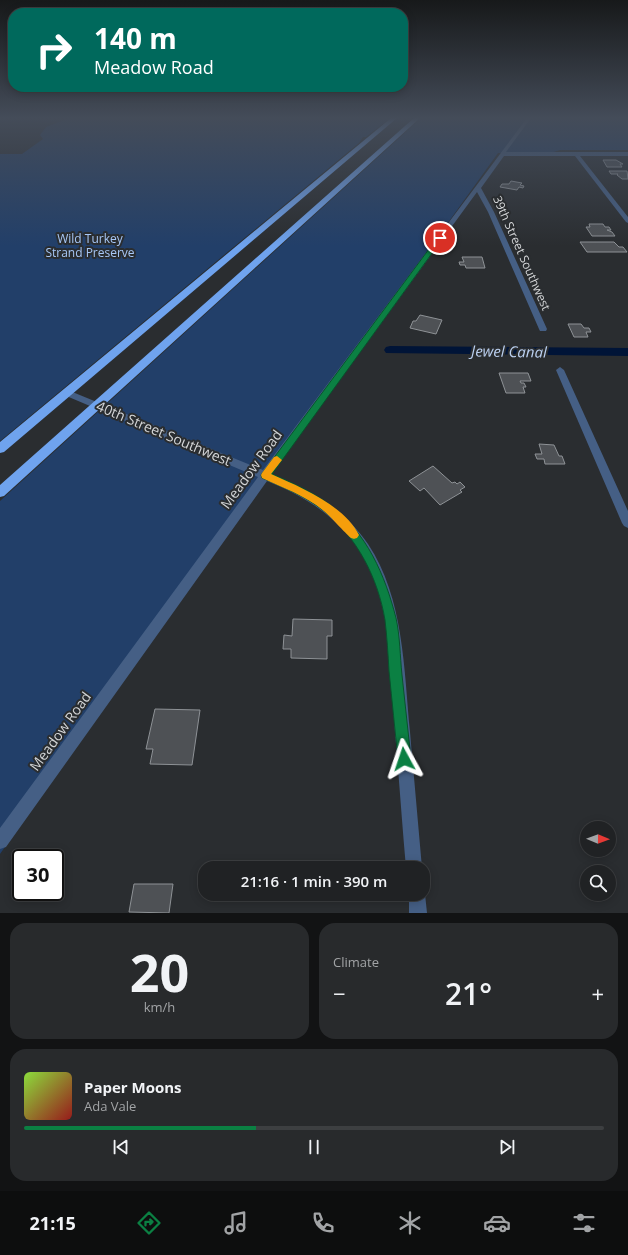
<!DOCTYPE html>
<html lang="en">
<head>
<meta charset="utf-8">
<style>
  :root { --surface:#202224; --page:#282a2c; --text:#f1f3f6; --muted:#a2a4a6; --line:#3d3f41; --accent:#0b8043 }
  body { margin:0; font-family:"Open Sans",sans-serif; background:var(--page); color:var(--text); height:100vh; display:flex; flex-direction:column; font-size:15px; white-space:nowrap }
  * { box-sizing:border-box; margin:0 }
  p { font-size:13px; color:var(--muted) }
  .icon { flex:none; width:22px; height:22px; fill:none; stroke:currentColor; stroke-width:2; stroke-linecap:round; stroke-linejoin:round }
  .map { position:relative; height:913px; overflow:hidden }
  .sheet { display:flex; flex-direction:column; gap:10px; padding:10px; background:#121314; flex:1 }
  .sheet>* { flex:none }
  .guide { position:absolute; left:8px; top:8px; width:400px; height:84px; border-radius:16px; box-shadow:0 2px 10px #0003,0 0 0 1px var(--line); background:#00695c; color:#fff; overflow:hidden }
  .needle { width:26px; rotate:91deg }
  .controls { position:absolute; left:580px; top:821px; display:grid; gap:8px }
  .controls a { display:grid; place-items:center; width:36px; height:36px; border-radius:50%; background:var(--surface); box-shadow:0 2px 10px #0003,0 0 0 1px var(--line); font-size:20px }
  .speed { position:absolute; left:12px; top:849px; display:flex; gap:8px; font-size:20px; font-weight:700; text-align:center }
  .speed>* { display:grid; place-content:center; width:52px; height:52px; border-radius:50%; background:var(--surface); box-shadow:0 2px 10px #0003,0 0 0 1px var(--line); line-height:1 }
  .speed .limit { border:2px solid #111; border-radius:6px; background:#fff; color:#111 }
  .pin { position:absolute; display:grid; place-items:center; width:34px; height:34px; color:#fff; margin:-17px; border:2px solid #fff; border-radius:50%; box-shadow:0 1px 4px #0007 }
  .me { position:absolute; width:44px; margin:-22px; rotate:355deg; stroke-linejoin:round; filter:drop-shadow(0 0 3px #0008) }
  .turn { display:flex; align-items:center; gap:14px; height:84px; padding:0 20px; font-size:18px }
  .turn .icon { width:52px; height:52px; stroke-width:2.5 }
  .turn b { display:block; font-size:28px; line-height:34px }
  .big { font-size:30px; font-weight:600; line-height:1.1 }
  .sheet .widget { flex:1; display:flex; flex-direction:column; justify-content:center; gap:6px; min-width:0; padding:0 14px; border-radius:16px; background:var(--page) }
  .sheet .dial { align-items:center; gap:0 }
  .dial b { font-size:52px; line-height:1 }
  .song { display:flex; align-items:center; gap:12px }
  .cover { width:48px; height:48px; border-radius:6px; background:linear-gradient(135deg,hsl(90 70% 55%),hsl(0 70% 35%)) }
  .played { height:4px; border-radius:2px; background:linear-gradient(90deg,var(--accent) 40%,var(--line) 40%) }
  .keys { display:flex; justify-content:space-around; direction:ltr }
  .heat { display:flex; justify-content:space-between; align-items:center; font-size:22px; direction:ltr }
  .sheet .tiles { flex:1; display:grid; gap:10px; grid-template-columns:1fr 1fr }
  .widget:last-child { grid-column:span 2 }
  .trip { position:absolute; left:198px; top:861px; width:232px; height:40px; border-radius:16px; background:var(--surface); box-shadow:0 2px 10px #0003,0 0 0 1px var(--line); font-weight:600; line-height:40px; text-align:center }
  .tabs { display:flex; height:64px; justify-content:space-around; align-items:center; background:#0d0e0e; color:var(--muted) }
  .tabs .icon { width:28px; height:28px }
  .tabs .on { color:var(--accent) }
  .tabs b { font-size:18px; color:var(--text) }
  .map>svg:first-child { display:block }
  .green { fill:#223f69 }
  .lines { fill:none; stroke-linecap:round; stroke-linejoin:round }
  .canal { fill:#001437; fill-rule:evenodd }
  .building { fill:#4e5155; stroke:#8e9296 }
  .minor { fill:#455f85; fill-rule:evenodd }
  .highway { fill:#6fa3ee; fill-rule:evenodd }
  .route { fill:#0b8043; stroke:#07532c }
  .slow { fill:#f59e0b }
  .labels { text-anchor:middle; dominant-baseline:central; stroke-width:4; stroke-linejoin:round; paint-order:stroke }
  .far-park-label { font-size:12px; fill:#a7c7f6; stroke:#2a2d30 }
  .far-street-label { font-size:12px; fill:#d4d6d8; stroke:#2a2d30 }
  .street-label { font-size:14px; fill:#d4d6d8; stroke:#2a2d30 }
  .water-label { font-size:15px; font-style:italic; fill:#bcd1f1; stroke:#2a2d30 }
</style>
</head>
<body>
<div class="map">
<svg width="628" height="913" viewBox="0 0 628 913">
  <rect width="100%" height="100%" fill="#2a2d30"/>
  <path class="green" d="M70,118H390L366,137H363L359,143L0,441V154H22L43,139L40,135L46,127Z
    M421,118H628V150H560L547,154L498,153L315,408L0,854V501Z"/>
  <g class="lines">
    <path class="canal" d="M390,346L628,348V356L386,353L384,350L386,347Z"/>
  </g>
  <path class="building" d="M603,160H616L623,164H620L622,167H607Z
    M609,171H627L628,179H622L617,175L618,174H611Z
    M511,181L522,183L520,185L524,186L523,188L519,187L517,190L500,187L502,184H509Z
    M589,224H603L605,227H609L611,230H607L612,232L615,236H592L586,227H590Z
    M580,242H614L619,247H623L627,252H587Z
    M462,257H482L485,268H466L465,265H460L459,262H464Z
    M420,315L442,320L436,334L410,328L413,321H416Z
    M568,324H581L584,328H589L591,332H586L588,337H574Z
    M499,373H528L531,381H520L521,383H524L526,387H523L525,393H506Z
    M539,444L554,445L559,456H562L565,464H545L544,459H537L535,454H542Z
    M433,466L452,483L455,482L457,484L460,482L465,487L460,490L462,492L440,505L424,488L420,491L409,481Z
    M293,619L332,620V636H327V659L291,658V649H283L284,635L292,636Z
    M155,709L200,710L192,765L150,764L153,749H146Z
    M134,884H173L169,913L129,912Z"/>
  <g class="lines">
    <path class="minor" d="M527,118H531L506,152H628V156H580L628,217V223L626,222L575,156H504L481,188L494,212L547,329L546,331H540L539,329L488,212L477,192L271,474C310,490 344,509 368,544C404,598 404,670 410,732C414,777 418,823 422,868H406C402,823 399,778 395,732C391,674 393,605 361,553C339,517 304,496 267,481L6,847L0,849V828L258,477L64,395L63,393L64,391H70L263,470Z
      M560,367L564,370L628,511V528L624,526L622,523L556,370Z
      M423,888L425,894L427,913H409V894H423Z"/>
    <path class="highway" d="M391,118H397L4,452L0,453V442Z
      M414,118H420L4,496L0,497V485Z"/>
  </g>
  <linearGradient id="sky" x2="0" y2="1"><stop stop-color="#17191a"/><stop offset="0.48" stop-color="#444c59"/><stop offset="1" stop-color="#444c59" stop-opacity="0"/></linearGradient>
  <rect width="628" height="246" fill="url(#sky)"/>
  <path class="route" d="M438,237L443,238L272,474C292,483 313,492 330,505C367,533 385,575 396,618C400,636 400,656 402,675C405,703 408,731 411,759L409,764L404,766L400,764L398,759C395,730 392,701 389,671C388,654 387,637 385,620C378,578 357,537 324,511C305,496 283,487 262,478L261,475Z"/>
  <path class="slow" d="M277,456L282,460L271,474C300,487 344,505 359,535L357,538C354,539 354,539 351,538C349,537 330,516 325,512C307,496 283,488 262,478L261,475L262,473L274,457Z"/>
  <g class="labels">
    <g class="far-park-label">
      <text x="90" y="238">Wild Turkey<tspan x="90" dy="14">Strand Preserve</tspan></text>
    </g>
    <g class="far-street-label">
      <text transform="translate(522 253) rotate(66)">39th Street Southwest</text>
    </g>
    <g class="street-label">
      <text transform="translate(164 433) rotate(23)">40th Street Southwest</text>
      <text transform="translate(251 469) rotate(-54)">Meadow Road</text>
      <text transform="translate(60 731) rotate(-54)">Meadow Road</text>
    </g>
    <g class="water-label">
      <text transform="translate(509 351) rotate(1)">Jewel Canal</text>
    </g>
  </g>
</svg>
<div class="controls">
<a><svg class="needle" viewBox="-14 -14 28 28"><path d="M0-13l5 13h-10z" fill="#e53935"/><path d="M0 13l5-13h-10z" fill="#a2a4a6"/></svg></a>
<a><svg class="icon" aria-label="search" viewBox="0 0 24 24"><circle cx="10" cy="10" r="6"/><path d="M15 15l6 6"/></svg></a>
</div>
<div class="speed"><div class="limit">30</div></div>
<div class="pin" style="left:440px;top:238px;background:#d93025"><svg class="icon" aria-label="arrive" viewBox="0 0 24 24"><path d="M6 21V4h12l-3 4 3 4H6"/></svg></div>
<svg class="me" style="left:404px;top:759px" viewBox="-20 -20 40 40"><path d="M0-17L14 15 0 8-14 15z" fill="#0b8043" stroke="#fff" stroke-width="4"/></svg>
<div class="trip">21:16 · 1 min · 390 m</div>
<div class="guide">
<div class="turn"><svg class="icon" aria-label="right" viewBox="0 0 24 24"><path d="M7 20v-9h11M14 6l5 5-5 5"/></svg><div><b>140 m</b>Meadow Road</div></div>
</div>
</div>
<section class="sheet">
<div class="tiles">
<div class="widget dial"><b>20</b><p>km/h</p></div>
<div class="widget"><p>Climate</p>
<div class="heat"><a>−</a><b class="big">21°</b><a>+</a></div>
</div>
<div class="widget">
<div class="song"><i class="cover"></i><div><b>Paper Moons</b><p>Ada Vale</p></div></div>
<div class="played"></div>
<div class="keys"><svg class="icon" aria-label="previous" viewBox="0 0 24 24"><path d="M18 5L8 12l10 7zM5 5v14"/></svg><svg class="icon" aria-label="pause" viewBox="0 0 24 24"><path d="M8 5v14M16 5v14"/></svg><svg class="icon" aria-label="next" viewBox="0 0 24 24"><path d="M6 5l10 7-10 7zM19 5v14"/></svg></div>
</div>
</div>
</section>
<nav class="tabs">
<b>21:15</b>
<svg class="icon on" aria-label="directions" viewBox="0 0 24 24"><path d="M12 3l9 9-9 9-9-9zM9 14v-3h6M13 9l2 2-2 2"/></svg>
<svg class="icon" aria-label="music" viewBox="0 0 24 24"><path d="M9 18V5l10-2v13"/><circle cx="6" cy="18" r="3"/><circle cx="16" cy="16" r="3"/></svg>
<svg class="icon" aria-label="phone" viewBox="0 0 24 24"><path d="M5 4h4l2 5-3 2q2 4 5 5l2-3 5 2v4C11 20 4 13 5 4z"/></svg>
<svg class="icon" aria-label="climate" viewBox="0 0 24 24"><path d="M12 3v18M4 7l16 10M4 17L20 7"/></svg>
<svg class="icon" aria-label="car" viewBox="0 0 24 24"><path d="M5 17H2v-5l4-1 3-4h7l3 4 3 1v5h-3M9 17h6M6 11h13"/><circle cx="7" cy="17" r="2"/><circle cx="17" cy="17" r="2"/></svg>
<svg class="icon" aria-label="filters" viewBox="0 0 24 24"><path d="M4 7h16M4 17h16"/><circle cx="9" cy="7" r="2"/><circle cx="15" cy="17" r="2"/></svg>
</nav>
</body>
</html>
